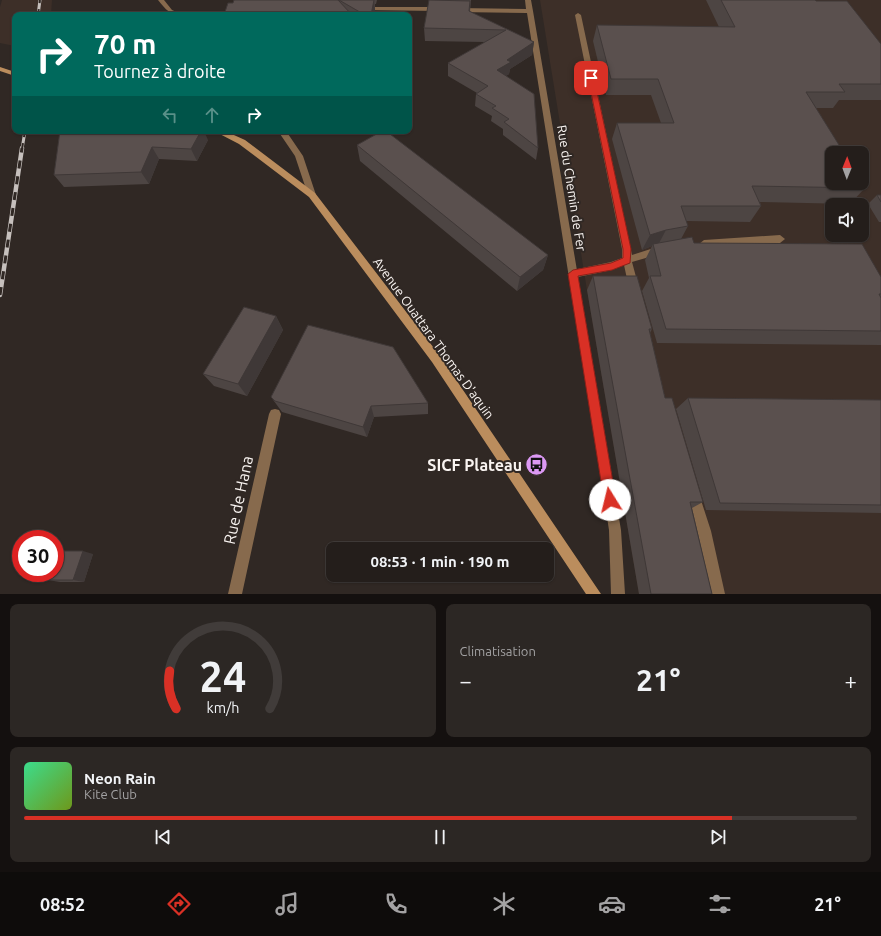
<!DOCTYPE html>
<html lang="fr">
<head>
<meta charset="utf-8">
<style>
  :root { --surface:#241e1b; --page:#2c2724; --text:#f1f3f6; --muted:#a3a2a3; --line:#413c3a; --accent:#d93025 }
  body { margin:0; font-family:Ubuntu,sans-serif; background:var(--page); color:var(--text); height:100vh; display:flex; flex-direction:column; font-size:15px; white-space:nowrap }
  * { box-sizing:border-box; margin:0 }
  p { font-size:13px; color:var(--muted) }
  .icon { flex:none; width:22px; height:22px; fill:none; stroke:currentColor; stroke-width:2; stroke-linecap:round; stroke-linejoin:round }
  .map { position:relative; height:594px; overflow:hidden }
  .sheet { display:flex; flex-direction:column; gap:10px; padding:10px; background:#14100f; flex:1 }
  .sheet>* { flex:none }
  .hud { position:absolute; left:12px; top:12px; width:400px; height:122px; border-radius:8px; box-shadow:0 1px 3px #0004,0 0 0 1px var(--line); background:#00695c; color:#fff; overflow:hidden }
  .needle { width:26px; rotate:1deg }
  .fabs { position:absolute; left:825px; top:146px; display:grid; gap:8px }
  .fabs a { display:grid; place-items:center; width:44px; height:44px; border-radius:8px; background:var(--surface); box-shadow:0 1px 3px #0004,0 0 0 1px var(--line); font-size:20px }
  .speed { position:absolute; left:12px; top:530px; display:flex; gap:8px; font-size:20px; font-weight:700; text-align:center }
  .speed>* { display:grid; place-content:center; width:52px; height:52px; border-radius:50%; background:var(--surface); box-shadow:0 1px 3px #0004,0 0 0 1px var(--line); line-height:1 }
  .speed .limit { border:6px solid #d22; background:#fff; color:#111 }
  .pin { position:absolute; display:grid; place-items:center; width:34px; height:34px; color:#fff; margin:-17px; border-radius:8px; box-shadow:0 2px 6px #0006 }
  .me { position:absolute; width:44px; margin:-22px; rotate:351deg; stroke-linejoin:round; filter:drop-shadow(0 0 3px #0008) }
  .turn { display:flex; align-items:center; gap:14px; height:84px; padding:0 16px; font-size:18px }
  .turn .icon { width:52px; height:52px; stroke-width:2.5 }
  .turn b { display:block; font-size:28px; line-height:34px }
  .lanes { display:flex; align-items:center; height:38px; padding:0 16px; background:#0003; justify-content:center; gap:20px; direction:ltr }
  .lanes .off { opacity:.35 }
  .big { font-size:30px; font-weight:700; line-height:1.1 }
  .sheet .tile { flex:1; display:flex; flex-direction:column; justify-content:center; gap:6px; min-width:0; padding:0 14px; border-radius:8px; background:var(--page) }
  .sheet .dial { align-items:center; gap:0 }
  .dial svg { height:104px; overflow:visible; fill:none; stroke:var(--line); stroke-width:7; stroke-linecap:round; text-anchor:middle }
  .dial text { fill:var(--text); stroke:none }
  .song { display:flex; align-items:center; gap:12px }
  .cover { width:48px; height:48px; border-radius:6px; background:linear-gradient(135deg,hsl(150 70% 55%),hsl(80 70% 35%)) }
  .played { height:4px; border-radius:2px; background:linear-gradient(90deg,var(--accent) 85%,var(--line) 85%) }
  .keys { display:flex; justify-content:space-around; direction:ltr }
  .heat { display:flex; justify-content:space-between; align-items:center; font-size:22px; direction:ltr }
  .sheet .tiles { flex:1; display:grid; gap:10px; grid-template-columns:1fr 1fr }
  .tile:last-child { grid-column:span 2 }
  .trip { position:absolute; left:326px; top:542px; width:228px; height:40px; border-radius:8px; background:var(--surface); box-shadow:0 1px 3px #0004,0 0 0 1px var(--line); font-weight:700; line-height:40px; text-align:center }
  .dock { display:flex; height:64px; justify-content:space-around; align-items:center; background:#0e0c0b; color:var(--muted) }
  .dock .icon { width:28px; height:28px }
  .dock .current { color:var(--accent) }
  .dock b { font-size:18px; color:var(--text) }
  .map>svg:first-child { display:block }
  .built { fill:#3d2f28; fill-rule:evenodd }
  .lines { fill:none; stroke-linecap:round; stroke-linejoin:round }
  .lane { fill:#876a4d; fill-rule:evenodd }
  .street { fill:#876a4d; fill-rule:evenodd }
  .secondary { fill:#bb8d5d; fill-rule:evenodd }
  .rail-far1-casing { stroke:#c6c0bd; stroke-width:3 }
  .rail-casing { stroke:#c6c0bd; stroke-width:4.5 }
  .rail-far1 { stroke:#302824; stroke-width:2; stroke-dasharray:6; stroke-linecap:butt }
  .rail { stroke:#302824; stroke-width:3; stroke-dasharray:8; stroke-linecap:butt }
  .wall { fill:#4d4543 }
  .shaded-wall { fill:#3f3837 }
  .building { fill:#5a504e; stroke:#3f3837 }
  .route { fill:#d93025; stroke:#8d1f18 }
  .labels { text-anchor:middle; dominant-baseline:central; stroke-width:4; stroke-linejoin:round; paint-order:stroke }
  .street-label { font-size:13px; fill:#f9f4f1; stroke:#302824 }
  .near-poi-label { font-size:16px; font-weight:bold; fill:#f9f4f1; stroke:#302824; text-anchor:end }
  .near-street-label { font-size:16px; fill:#f9f4f1; stroke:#302824 }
</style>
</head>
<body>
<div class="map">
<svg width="881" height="594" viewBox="0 0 881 594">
  <rect width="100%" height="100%" fill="#302824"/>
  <path class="built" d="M2,0H52L51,15H15V46L0,43V7Z
    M540,0H881V594H639L587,290ZM832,153H862V183H832ZM832,205H862V235H832Z"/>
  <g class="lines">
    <path class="lane" d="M578,13L581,15L632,255L660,246L665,250L663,253L632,262L639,288L637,291H631L629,288L624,265L612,270L573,278L570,277L568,274L570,271L573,270L611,262L622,258V249L575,15Z
      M780,235L785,239L780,243L704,248L699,244L704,240Z
      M693,488L697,490L699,494L711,531L725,594H711L697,531L687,494L689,490Z"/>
    <path class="street" d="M158,0H164L172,10L183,15C170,15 166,10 158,0Z
      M525,0H531L533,11L621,530L625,594H611L609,530L527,13L457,12L454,10L457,8L526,9Z
      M359,7H439L442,9L439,11L361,10L359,9Z
      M278,131H286L303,156L316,195L315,197L312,198L308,195L295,156Z
      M275,409L279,410L281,414L242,594H228L269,414L271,410Z"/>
    <path class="secondary" d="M0,67L15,72V76L0,71Z
      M214,131H225L245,140L315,193L440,356L601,594H586L432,362L309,197L239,144Z"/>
    <defs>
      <path id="rail-far1" d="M38,15L40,0
        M22,149L25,131"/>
      <path id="rail" d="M0,295L22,148"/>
    </defs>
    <use href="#rail-far1" class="rail-far1-casing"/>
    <use href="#rail" class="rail-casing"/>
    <use href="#rail-far1" class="rail-far1"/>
    <use href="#rail" class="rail"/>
  </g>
  <path class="wall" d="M234,0H377L376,4H375V15H224L233,3Z
    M430,0H471L470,12L534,42L532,55L510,69L509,74L506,76L538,148L536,160L503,135V129L491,121L492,116L475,106L476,94L477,93L448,76V63L485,42L425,41L424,28Z
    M706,0H815L881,44V100H839L833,108H816L865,188L850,204L760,202L761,206L750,222L686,221L688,226L681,239L694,243L881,277V345L657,343L642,291L649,278L645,260L652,246L642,250L612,139L617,123H661L651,95H606L593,41L597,25L719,27Z
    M60,131L208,140L197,161L159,159L149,184L64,187L54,175Z
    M357,145L548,255L543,270L517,291L360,161Z
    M877,195H881V222H879L868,204Z
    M593,276L652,329L650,333L665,398L703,502L692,508L712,594H639L587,290Z
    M276,316L283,330L247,396L214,386L203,374Z
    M271,397L428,403V414L374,417L367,437L282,412Z
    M688,398L881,400V513L706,510L676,409Z
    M93,554L84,582H60L48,580Z"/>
  <path class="shaded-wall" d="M374,0L375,11V15H371Z
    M534,42L532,55L510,69L509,74L496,83L497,70L507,60Z
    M201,131H204L208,140L197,161L191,149Z
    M152,147L159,159L149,184L141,172Z
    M666,230L658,245L653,244L652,246L642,250L650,235Z
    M548,255L543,270L517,291L520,277Z
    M276,316L283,330L247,396L238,384Z
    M371,406L374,417L367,437L363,427Z
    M83,551L93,554L84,582L73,580Z"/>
  <path class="building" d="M234,0H338L352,15H224L228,3H233Z
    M339,0H374L371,15H365Z
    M429,0L470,1L469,11L534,42L507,60L511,62L497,70L534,94L538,148L504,122L509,119L492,108L496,106L476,94L488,86L448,63L506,30L424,28Z
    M721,0H815L816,1H847L881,44V84H839L845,92H806L844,153H832V183H862L865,188L752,186L761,206H681L688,226L666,230L650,235L617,123H674L658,79H611L597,25L735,27Z
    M60,131H201L191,149L152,147L141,172L54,175Z
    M382,131H386L548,255L520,277L357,145Z
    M877,195H881V202Z
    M692,237L694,243L862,244L881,277V294H879L881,298V331L666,329L650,276H661L653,244Z
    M593,276H637L652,329H649L665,398H672L703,502H690L712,594H651Z
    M244,307L276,316L238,384L203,374Z
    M308,325L393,347L428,403L371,406L363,427L275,401L271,397Z
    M688,398L881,400V505L720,503Z
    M59,551H83L73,580H48L51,573H55V562Z"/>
  <path class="route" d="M591,76L594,78L631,249L630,263L612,270L578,276L616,500L614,504L610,505L606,504L604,500L568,274L573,270L611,263L623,258V249L588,78Z"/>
  <defs>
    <symbol id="bus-disc" viewBox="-11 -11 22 22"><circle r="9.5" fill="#dc99f4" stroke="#302824"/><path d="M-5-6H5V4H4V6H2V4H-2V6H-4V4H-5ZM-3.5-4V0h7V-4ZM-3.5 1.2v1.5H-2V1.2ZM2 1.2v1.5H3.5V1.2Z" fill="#111"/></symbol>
  </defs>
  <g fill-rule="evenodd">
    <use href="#bus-disc" x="524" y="452" width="25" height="25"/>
  </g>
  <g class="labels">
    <g class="street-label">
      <text transform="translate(572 188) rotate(81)">Rue du Chemin de Fer</text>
      <text transform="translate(434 338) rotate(54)">Avenue Ouattara Thomas D'aquin</text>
    </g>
    <g class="near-poi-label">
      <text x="522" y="465">SICF Plateau</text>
    </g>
    <g class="near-street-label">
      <text transform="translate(238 500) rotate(-78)">Rue de Hana</text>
    </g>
  </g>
</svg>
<div class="fabs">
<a><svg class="needle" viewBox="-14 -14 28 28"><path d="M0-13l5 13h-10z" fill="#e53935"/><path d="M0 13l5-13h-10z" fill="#a3a2a3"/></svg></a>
<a><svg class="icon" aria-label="sound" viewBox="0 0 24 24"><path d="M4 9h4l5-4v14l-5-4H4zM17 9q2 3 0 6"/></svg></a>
</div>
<div class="speed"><div class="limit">30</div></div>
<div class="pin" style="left:591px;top:78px;background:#d93025"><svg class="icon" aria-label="arrive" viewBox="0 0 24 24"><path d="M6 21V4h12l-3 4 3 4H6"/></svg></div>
<svg class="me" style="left:610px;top:500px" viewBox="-20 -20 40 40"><circle r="19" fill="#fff"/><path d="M0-13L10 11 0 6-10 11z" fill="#d93025"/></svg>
<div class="trip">08:53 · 1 min · 190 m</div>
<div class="hud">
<div class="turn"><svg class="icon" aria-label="right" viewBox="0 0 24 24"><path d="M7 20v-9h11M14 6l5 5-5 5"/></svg><div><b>70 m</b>Tournez à droite</div></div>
<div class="lanes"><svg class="icon off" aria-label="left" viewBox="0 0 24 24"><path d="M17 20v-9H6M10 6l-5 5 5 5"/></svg><svg class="icon off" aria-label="ahead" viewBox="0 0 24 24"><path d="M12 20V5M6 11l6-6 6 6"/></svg><svg class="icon" aria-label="right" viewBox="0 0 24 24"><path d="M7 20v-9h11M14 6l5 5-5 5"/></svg></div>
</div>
</div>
<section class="sheet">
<div class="tiles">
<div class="tile dial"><svg viewBox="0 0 100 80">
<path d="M14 69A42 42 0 1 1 86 69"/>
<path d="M14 69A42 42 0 0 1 9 40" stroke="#d93025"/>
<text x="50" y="56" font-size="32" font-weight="700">24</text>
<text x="50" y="72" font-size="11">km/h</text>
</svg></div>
<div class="tile"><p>Climatisation</p>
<div class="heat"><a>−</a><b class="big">21°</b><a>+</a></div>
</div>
<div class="tile">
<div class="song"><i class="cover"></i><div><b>Neon Rain</b><p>Kite Club</p></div></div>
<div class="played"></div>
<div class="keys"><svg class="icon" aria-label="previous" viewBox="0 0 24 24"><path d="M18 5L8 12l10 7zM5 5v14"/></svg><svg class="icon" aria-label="pause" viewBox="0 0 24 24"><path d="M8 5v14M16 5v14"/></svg><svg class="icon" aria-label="next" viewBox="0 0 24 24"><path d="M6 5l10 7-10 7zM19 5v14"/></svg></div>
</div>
</div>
</section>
<nav class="dock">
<b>08:52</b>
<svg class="icon current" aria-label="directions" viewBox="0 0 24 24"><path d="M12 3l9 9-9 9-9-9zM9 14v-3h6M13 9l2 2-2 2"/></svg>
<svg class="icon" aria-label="music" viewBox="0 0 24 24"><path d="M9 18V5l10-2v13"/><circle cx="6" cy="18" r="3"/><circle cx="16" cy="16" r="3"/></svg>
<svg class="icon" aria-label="phone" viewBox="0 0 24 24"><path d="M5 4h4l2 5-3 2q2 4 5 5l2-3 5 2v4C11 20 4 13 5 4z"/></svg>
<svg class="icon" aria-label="climate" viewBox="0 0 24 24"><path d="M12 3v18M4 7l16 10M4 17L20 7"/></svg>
<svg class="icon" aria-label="car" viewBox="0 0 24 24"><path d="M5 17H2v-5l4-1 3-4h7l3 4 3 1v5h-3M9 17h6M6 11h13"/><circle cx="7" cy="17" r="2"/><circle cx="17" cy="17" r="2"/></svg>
<svg class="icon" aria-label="filters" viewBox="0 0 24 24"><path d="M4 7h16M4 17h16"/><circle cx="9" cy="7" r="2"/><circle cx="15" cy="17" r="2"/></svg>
<b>21°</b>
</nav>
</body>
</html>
